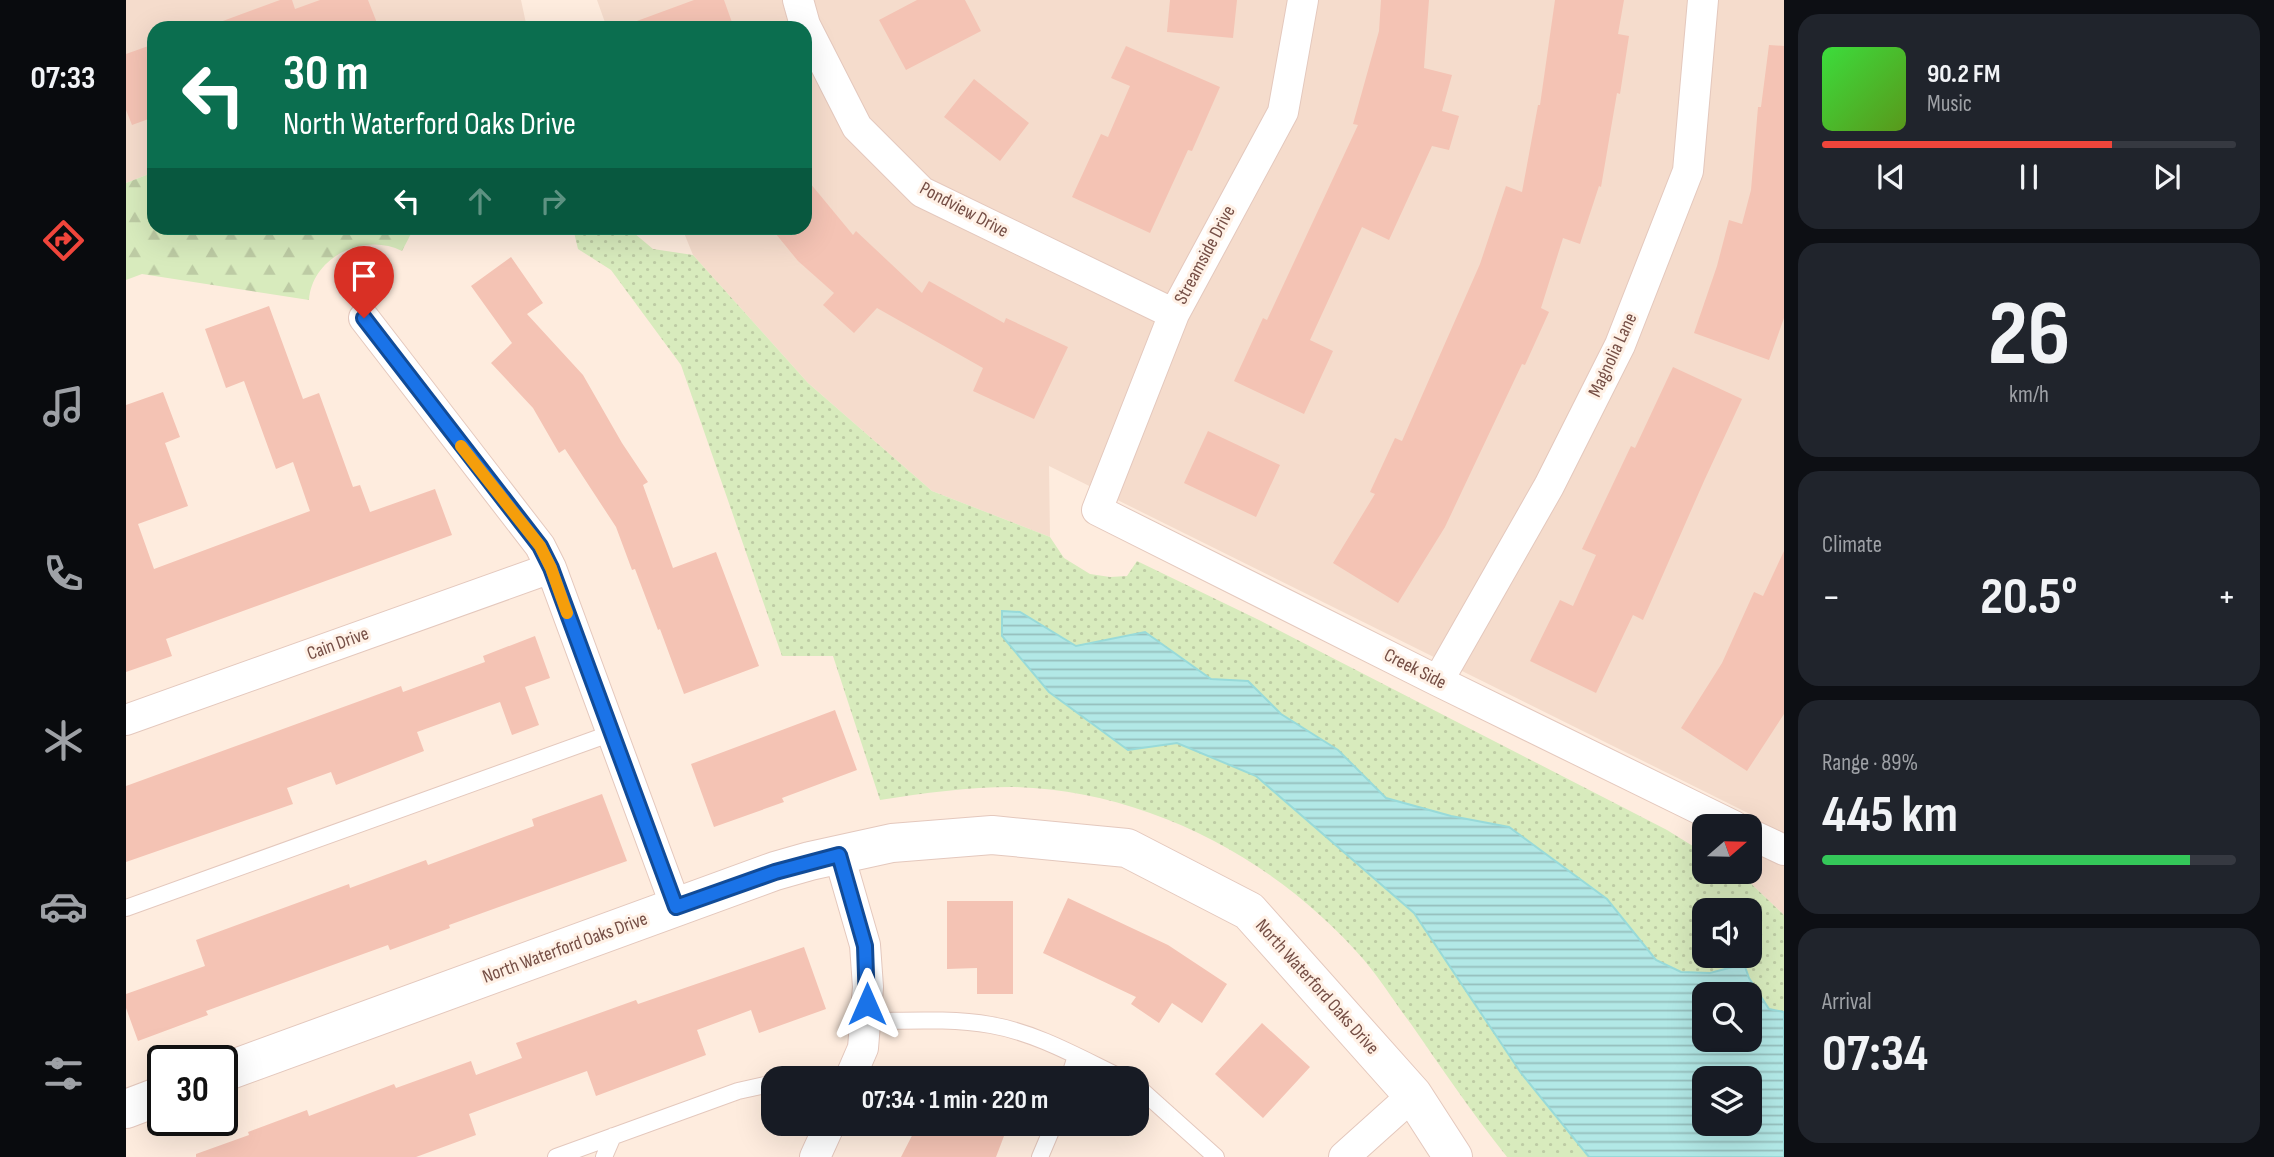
<!DOCTYPE html>
<html lang="en">
<head>
<meta charset="utf-8">
<style>
  :root { --surface:#171b24; --page:#20242c; --text:#f1f3f6; --muted:#9ea1a6; --line:#363941; --accent:#f0453b }
  body { margin:0; font-family:"Sofia Sans Condensed",sans-serif; background:var(--page); color:var(--text); height:100vh; display:flex; flex-direction:column; font-size:26px; white-space:nowrap }
  * { box-sizing:border-box; margin:0 }
  p { font-size:23px; color:var(--muted) }
  .icon { flex:none; width:38px; height:38px; fill:none; stroke:currentColor; stroke-width:2; stroke-linecap:round; stroke-linejoin:round }
  .map { position:relative; flex:1; overflow:hidden }
  .details { display:flex; flex-direction:column; gap:14px; padding:14px; background:#0d0f14; width:490px }
  .details>* { flex:none }
  .banner { position:absolute; left:21px; top:21px; width:665px; height:214px; border-radius:21px; box-shadow:0 7px 28px #0002; background:#0b6e4f; color:#fff; overflow:hidden }
  .needle { width:46px; rotate:70deg }
  .controls { position:absolute; left:1566px; top:814px; display:grid; gap:14px }
  .controls a { display:grid; place-items:center; width:70px; height:70px; border-radius:14px; background:var(--surface); box-shadow:0 7px 28px #0002; font-size:35px }
  .speed { position:absolute; left:21px; top:1045px; display:flex; gap:14px; font-size:35px; font-weight:700; text-align:center }
  .speed>* { display:grid; place-content:center; width:91px; height:91px; border-radius:50%; background:var(--surface); box-shadow:0 7px 28px #0002; line-height:1 }
  .speed .limit { border:4px solid #111; border-radius:10px; background:#fff; color:#111 }
  .pin { position:absolute; display:grid; place-items:center; width:60px; height:60px; color:#fff; margin:-72px -30px; border-radius:50% 50% 50% 0; rotate:-45deg; box-shadow:0 0 7px #0007 }
  .pin .icon { rotate:45deg }
  .me { position:absolute; width:77px; margin:-38px; rotate:0deg; stroke-linejoin:round; filter:drop-shadow(0 0 5px #0008) }
  .turn { display:flex; align-items:center; gap:24px; height:147px; padding:0 21px; font-size:32px }
  .turn .icon { width:91px; height:91px; stroke-width:2.5 }
  .turn b { display:block; font-size:49px; line-height:60px }
  .lanes { display:flex; align-items:center; height:66px; padding:0 21px; background:#0003; justify-content:center; gap:35px; direction:ltr }
  .lanes .off { opacity:.35 }
  .big { font-size:52px; font-weight:700; line-height:1.1 }
  .details .widget { flex:1; display:flex; flex-direction:column; justify-content:center; gap:10px; min-width:0; padding:0 24px; border-radius:21px; background:var(--page) }
  .details .dial { align-items:center; gap:0 }
  .dial b { font-size:91px; line-height:1 }
  .song { display:flex; align-items:center; gap:21px }
  .cover { width:84px; height:84px; border-radius:10px; background:linear-gradient(135deg,hsl(120 70% 55%),hsl(90 70% 35%)) }
  .played { height:7px; border-radius:4px; background:linear-gradient(90deg,var(--accent) 70%,var(--line) 70%) }
  .keys { display:flex; justify-content:space-around; direction:ltr }
  .heat { display:flex; justify-content:space-between; align-items:center; font-size:38px; direction:ltr }
  .charge { height:10px; border-radius:5px; background:linear-gradient(90deg,#34c759 89%,var(--line) 0) }
  .trip { position:absolute; left:635px; top:1066px; width:388px; height:70px; border-radius:21px; background:var(--surface); box-shadow:0 7px 28px #0002; font-weight:700; line-height:70px; text-align:center }
  main { display:flex; flex:1; min-height:0 }
  .tab-bar { display:flex; flex-direction:column; width:126px; justify-content:space-around; align-items:center; background:#090b0e; color:var(--muted) }
  .tab-bar .icon { width:49px; height:49px }
  .tab-bar .active { color:var(--accent) }
  .tab-bar b { font-size:32px; color:var(--text) }
  .map>svg:first-child { display:block }
  .residential { fill:#f5dccc }
  .grass { fill:url(#grass-dots); fill-rule:evenodd }
  .forest { fill:url(#forest-firs) }
  .water { fill:url(#water-rules); stroke:#98dad9; stroke-width:2; fill-rule:evenodd }
  .building { fill:#f4c3b4 }
  .lines { fill:none; stroke-linecap:round; stroke-linejoin:round }
  .service-casing { stroke:#e4c8bd; stroke-width:18 }
  .minor-casing { stroke:#e4c8bd; stroke-width:32 }
  .tertiary-casing { stroke:#e4c8bd; stroke-width:40 }
  .service { stroke:#fff; stroke-width:16 }
  .minor { stroke:#fff; stroke-width:30 }
  .tertiary { stroke:#fff; stroke-width:38 }
  .route-casing { stroke:#114b97; stroke-width:18 }
  .route { stroke:#1a73e8; stroke-width:12 }
  .slow { stroke:#f59e0b; stroke-width:12 }
  .labels { text-anchor:middle; dominant-baseline:central; stroke-width:6; stroke-linejoin:round; paint-order:stroke }
  .street-label { font-size:19px; fill:#754e45; stroke:#fff1e6 }
</style>
</head>
<body>
<main>
<nav class="tab-bar">
<b>07:33</b>
<svg class="icon active" aria-label="directions" viewBox="0 0 24 24"><path d="M12 3l9 9-9 9-9-9zM9 14v-3h6M13 9l2 2-2 2"/></svg>
<svg class="icon" aria-label="music" viewBox="0 0 24 24"><path d="M9 18V5l10-2v13"/><circle cx="6" cy="18" r="3"/><circle cx="16" cy="16" r="3"/></svg>
<svg class="icon" aria-label="phone" viewBox="0 0 24 24"><path d="M5 4h4l2 5-3 2q2 4 5 5l2-3 5 2v4C11 20 4 13 5 4z"/></svg>
<svg class="icon" aria-label="climate" viewBox="0 0 24 24"><path d="M12 3v18M4 7l16 10M4 17L20 7"/></svg>
<svg class="icon" aria-label="car" viewBox="0 0 24 24"><path d="M5 17H2v-5l4-1 3-4h7l3 4 3 1v5h-3M9 17h6M6 11h13"/><circle cx="7" cy="17" r="2"/><circle cx="17" cy="17" r="2"/></svg>
<svg class="icon" aria-label="filters" viewBox="0 0 24 24"><path d="M4 7h16M4 17h16"/><circle cx="9" cy="7" r="2"/><circle cx="15" cy="17" r="2"/></svg>
</nav>
<div class="map">
<svg width="1658" height="1157" viewBox="0 0 1658 1157">
  <defs>
    <pattern id="grass-dots" width="8" height="8" patternUnits="userSpaceOnUse" patternTransform="scale(1.75)"><rect width="8" height="8" fill="#d8ebbd"/><path d="M2 2h.1M6 6h.1" fill="none" stroke="#bdcba4" stroke-width="1.8" stroke-linecap="round"/></pattern>
    <pattern id="forest-firs" width="22" height="20" patternUnits="userSpaceOnUse" patternTransform="scale(1.75)"><rect width="22" height="20" fill="#d8ebbd"/><path d="M5 1l3.5 6h-7zM16 11l3.5 6h-7z" fill="#bdcba4"/></pattern>
    <pattern id="water-rules" width="6" height="5" patternUnits="userSpaceOnUse" patternTransform="scale(1.75)"><rect width="6" height="5" fill="#b2e8e6"/><path d="M0 2.5h6" fill="none" stroke="#95bebc"/></pattern>
  </defs>
  <rect width="100%" height="100%" fill="#feecde"/>
  <path class="residential" d="M0,0H395L401,28H28V172L0,183Z
    M471,0H1658V915L1616,875L1617,872H1624V847L1632,818L923,466L924,537L806,491L682,383L567,255L556,228H679V28H481Z"/>
  <path class="grass" d="M447,228H502L527,249L567,255L682,383L806,491L924,537L938,558L964,574L984,577L1001,576L1011,561L1133,620L1541,830L1578,853V872H1609L1616,875L1658,915V1157H1381C1347,1114 1316,1069 1285,1024C1269,1003 1255,980 1238,960C1151,859 1020,790 886,787C842,787 798,793 754,800L707,656H656L555,365L485,270L452,249ZM1578,910H1624V956H1578ZM1578,994H1624V1040H1578ZM1578,1078H1624V1124H1578Z"/>
  <path class="forest" d="M28,172V228H288L276,251C238,232 186,257 183,300L16,274L0,280V183Z"/>
  <path class="water" d="M876,611L894,612L950,646L1019,632L1085,679L1122,681L1155,714L1212,750L1260,798L1325,816L1383,827L1481,899L1530,960L1555,972L1584,973L1618,964L1623,978L1643,1009L1658,1012V1157H1463L1395,1073L1288,913L1130,776L1051,743L1002,750L923,692L876,636ZM1578,994H1624V1040H1578ZM1578,1078H1624V1124H1578Z"/>
  <path class="building" d="M154,0H166L169,9L194,0H242L253,28H86V25Z
    M568,0H598L608,28H500V25Z
    M791,0H839L855,31L780,70L753,20Z
    M1044,0H1111L1107,38L1041,32Z
    M1255,0H1303L1298,68L1326,75L1316,111L1333,116L1323,150L1306,146L1263,240L1236,227L1184,340L1207,351L1178,414L1108,381L1137,318L1141,320L1232,125L1227,124L1253,31Z
    M1429,0H1498L1492,34L1503,36L1494,94L1491,93L1475,187L1473,186L1454,244L1437,238L1415,308L1423,312L1399,365L1396,364L1319,527L1272,603L1207,563L1249,494L1244,492L1269,438L1276,441L1354,264L1380,186L1396,192L1412,105H1414Z
    M28,44V117L6,125L0,110V54Z
    M1643,45L1658,46V318L1643,360L1568,333L1591,266L1603,220L1616,224L1625,190L1632,107H1635Z
    M1000,46L1094,87L1066,151L1062,150L1024,233L946,197L975,134L982,137L1004,86L985,78Z
    M848,79L903,123L874,161L818,117Z
    M679,177L727,235L730,231L796,293L803,281L878,323L880,318L942,347L908,419L847,391L857,368L751,308L728,333L697,305L708,293L672,261L645,228H679Z
    M385,257L417,303L401,314L457,375L496,443L522,482L517,485L547,568L590,552L633,666L558,694L534,629L532,630L509,569L506,570L490,527L439,449L433,453L407,408L365,363L386,343L345,286Z
    M143,306L177,399L193,393L227,487L234,485L244,512L309,489L326,535L40,639L46,656L0,672V405L37,392L54,437L39,443L62,506L12,524L28,569L184,511L167,462L150,469L118,381L100,388L79,329Z
    M1547,367L1616,399L1578,481L1517,620L1507,615L1470,693L1404,661L1434,600L1447,606L1470,555L1456,549L1505,446L1509,448Z
    M1082,431L1154,465L1130,517L1058,483Z
    M1658,551V714L1621,771L1555,728L1596,663L1628,592L1637,596Z
    M409,636L424,678L399,687L413,725L386,735L374,702L291,732L298,751L210,785L205,772L161,788L167,804L0,862V786L275,686L277,692L359,662L357,656Z
    M709,710L731,770L656,798L658,802L588,827L565,764Z
    M476,794L501,861L323,925L324,928L264,950L262,945L80,1011L82,1015L12,1041L0,1008V994L79,966L70,940L223,884L224,888L300,860L302,865L408,826L406,819Z
    M942,898L1042,945L1101,984L1076,1023L1046,1003L1033,1023L1005,1004L1010,997L917,953Z
    M821,901H887V994H851V968L821,969Z
    M678,947L700,1009L633,1033L625,1010L571,1030L580,1055L470,1096L461,1071L343,1114L350,1135L290,1157H70V1154L123,1135L122,1132L181,1110L183,1116L268,1084L270,1088L345,1061L350,1075L396,1058L390,1043L510,1000L512,1004Z
    M1136,1023L1184,1067L1137,1118L1089,1074Z
    M792,1124H848L878,1136L870,1157H775Z"/>
  <g class="lines">
    <defs>
      <path id="service" d="M0,908L486,733
        M739,1021C780,1021 824,1018 865,1025C911,1033 954,1058 996,1078
        M943,1078L950,1056
        M1012,1087L1090,1157
        M430,1157L612,1091L648,1083
        M478,1157L487,1136
        M914,1157L928,1124"/>
      <path id="minor" d="M672,0L679,25L731,127L796,192L1048,314
        M1177,0L1157,112L1048,314L971,510L1312,681L1608,826
        M238,318L414,546L425,568L550,907
        M1312,681L1423,486L1494,345L1562,171L1577,0
        M0,720L425,568
        M1624,834L1658,850
        M713,855L739,945L742,987L737,1048L724,1078
        M689,1157L704,1124
        M1218,1157L1287,1095"/>
      <path id="tertiary" d="M96,1073L649,871L684,861L766,843L866,835L1001,848L1123,911L1287,1095L1327,1157
        M0,1109L37,1095"/>
    </defs>
    <use href="#service" class="service-casing"/>
    <use href="#minor" class="minor-casing"/>
    <use href="#tertiary" class="tertiary-casing"/>
    <use href="#service" class="service"/>
    <use href="#minor" class="minor"/>
    <use href="#tertiary" class="tertiary"/>
  </g>
  <g class="lines">
    <defs>
      <path id="route" d="M238,318L414,546L425,568L550,907L649,872L713,855L739,946L741,1004"/>
    </defs>
    <use href="#route" class="route-casing"/>
    <use href="#route" class="route"/>
    <path class="slow" d="M335,446L414,546L425,568L441,613"/>
  </g>
  <g class="labels">
    <g class="street-label">
      <text transform="translate(838 210) rotate(28)">Pondview Drive</text>
      <text transform="translate(1079 255) rotate(-62)">Streamside Drive</text>
      <text transform="translate(1487 355) rotate(-65)">Magnolia Lane</text>
      <text transform="translate(212 644) rotate(-20)">Cain Drive</text>
      <text transform="translate(1289 669) rotate(27)">Creek Side</text>
      <text transform="translate(439 948) rotate(-20)">North Waterford Oaks Drive</text>
      <text transform="translate(1191 987) rotate(48)">North Waterford Oaks Drive</text>
    </g>
  </g>
</svg>
<div class="controls">
<a><svg class="needle" viewBox="-14 -14 28 28"><path d="M0-13l5 13h-10z" fill="#e53935"/><path d="M0 13l5-13h-10z" fill="#9ea1a6"/></svg></a>
<a><svg class="icon" aria-label="sound" viewBox="0 0 24 24"><path d="M4 9h4l5-4v14l-5-4H4zM17 9q2 3 0 6"/></svg></a>
<a><svg class="icon" aria-label="search" viewBox="0 0 24 24"><circle cx="10" cy="10" r="6"/><path d="M15 15l6 6"/></svg></a>
<a><svg class="icon" aria-label="layers" viewBox="0 0 24 24"><path d="M12 4l9 5-9 5-9-5zM3 14l9 5 9-5"/></svg></a>
</div>
<div class="speed"><div class="limit">30</div></div>
<div class="pin" style="left:238px;top:318px;background:#d93025"><svg class="icon" aria-label="arrive" viewBox="0 0 24 24"><path d="M6 21V4h12l-3 4 3 4H6"/></svg></div>
<svg class="me" style="left:741px;top:1004px" viewBox="-20 -20 40 40"><path d="M0-17L14 15 0 8-14 15z" fill="#1a73e8" stroke="#fff" stroke-width="4"/></svg>
<div class="trip">07:34 · 1 min · 220 m</div>
<div class="banner">
<div class="turn"><svg class="icon" aria-label="left" viewBox="0 0 24 24"><path d="M17 20v-9H6M10 6l-5 5 5 5"/></svg><div><b>30 m</b>North Waterford Oaks Drive</div></div>
<div class="lanes"><svg class="icon" aria-label="left" viewBox="0 0 24 24"><path d="M17 20v-9H6M10 6l-5 5 5 5"/></svg><svg class="icon off" aria-label="ahead" viewBox="0 0 24 24"><path d="M12 20V5M6 11l6-6 6 6"/></svg><svg class="icon off" aria-label="right" viewBox="0 0 24 24"><path d="M7 20v-9h11M14 6l5 5-5 5"/></svg></div>
</div>
</div>
<section class="details">
<div class="widget">
<div class="song"><i class="cover"></i><div><b>90.2 FM</b><p>Music</p></div></div>
<div class="played"></div>
<div class="keys"><svg class="icon" aria-label="previous" viewBox="0 0 24 24"><path d="M18 5L8 12l10 7zM5 5v14"/></svg><svg class="icon" aria-label="pause" viewBox="0 0 24 24"><path d="M8 5v14M16 5v14"/></svg><svg class="icon" aria-label="next" viewBox="0 0 24 24"><path d="M6 5l10 7-10 7zM19 5v14"/></svg></div>
</div>
<div class="widget dial"><b>26</b><p>km/h</p></div>
<div class="widget"><p>Climate</p>
<div class="heat"><a>−</a><b class="big">20.5°</b><a>+</a></div>
</div>
<div class="widget"><p>Range · 89%</p><b class="big">445 km</b><div class="charge"></div></div>
<div class="widget"><p>Arrival</p><b class="big">07:34</b></div>
</section>
</main>
</body>
</html>
